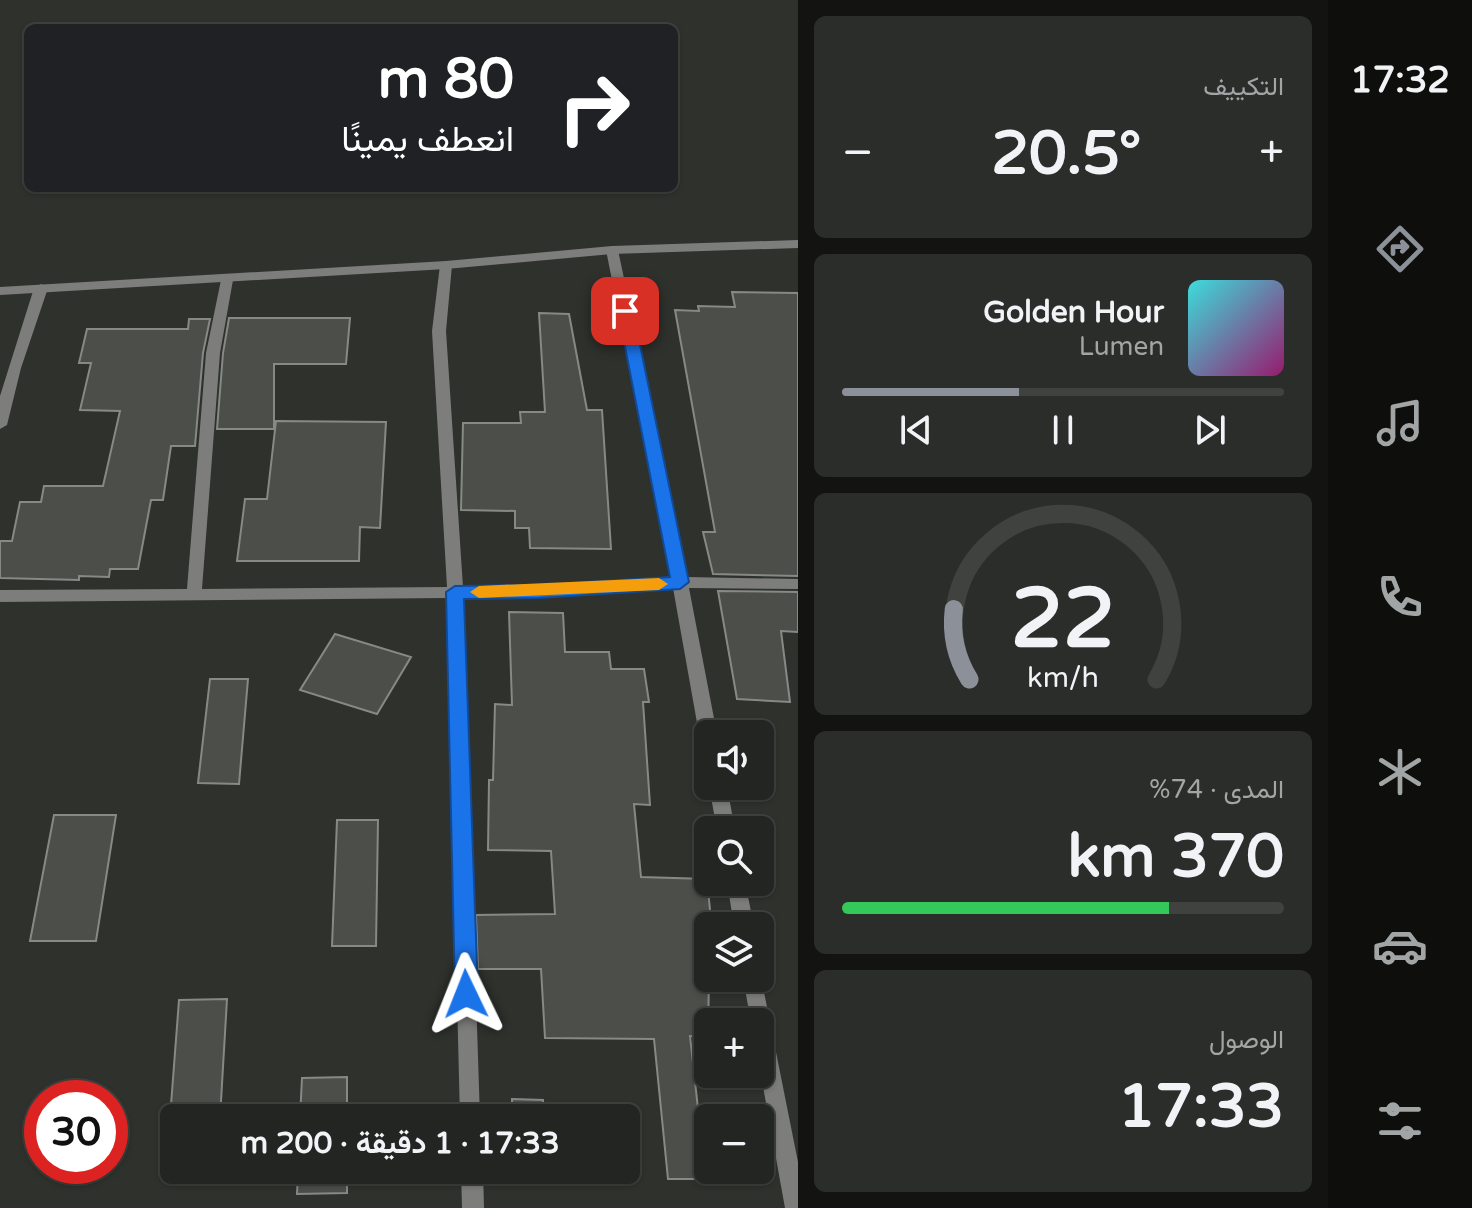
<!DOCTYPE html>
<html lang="ar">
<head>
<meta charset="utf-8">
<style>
  :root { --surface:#222521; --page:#2a2d2a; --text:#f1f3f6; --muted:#a2a5a5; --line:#3f423f; --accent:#8c9099 }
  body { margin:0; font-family:"Varela Round",Vazirmatn,sans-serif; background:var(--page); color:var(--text); direction:rtl; height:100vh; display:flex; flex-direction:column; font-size:30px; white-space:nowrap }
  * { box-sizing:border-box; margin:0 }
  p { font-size:26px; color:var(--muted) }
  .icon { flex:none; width:44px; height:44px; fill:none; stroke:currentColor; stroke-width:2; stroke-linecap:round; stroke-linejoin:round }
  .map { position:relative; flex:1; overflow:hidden; direction:ltr }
  .side { display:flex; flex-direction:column; gap:16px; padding:16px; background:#131412; width:530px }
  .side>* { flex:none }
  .banner { position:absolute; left:24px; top:24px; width:654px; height:168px; border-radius:12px; box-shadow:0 2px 6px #0004,0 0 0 2px var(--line); direction:rtl; background:#202124; color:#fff; overflow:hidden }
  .buttons { position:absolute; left:694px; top:720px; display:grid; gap:16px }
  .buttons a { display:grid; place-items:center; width:80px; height:80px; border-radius:12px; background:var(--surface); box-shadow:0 2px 6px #0004,0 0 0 2px var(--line); font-size:40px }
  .speed { position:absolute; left:24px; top:1080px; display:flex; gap:16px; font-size:40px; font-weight:700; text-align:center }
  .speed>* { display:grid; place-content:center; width:104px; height:104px; border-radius:50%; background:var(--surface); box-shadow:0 2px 6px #0004,0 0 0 2px var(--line); line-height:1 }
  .speed .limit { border:12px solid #d22; background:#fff; color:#111 }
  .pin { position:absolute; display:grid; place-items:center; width:68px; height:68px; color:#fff; margin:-34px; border-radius:16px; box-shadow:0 4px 12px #0006 }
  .me { position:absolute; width:88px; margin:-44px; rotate:358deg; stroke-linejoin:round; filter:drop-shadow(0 0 6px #0008) }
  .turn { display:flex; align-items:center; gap:28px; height:168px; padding:0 32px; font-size:36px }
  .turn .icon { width:104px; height:104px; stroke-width:2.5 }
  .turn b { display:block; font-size:56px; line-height:68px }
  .big { font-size:60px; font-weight:700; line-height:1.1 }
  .side .widget { flex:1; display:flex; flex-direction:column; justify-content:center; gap:12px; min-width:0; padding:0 28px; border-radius:12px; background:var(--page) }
  .side .dial { align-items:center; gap:0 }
  .dial svg { height:208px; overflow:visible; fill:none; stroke:var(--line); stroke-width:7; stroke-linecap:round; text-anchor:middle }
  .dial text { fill:var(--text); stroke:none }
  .song { display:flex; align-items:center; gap:24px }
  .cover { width:96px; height:96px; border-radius:12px; background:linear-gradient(135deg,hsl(180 70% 55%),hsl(320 70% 35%)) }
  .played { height:8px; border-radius:4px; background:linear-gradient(90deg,var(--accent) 40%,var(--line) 40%) }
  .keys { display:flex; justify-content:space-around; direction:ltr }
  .heat { display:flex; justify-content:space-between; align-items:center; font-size:44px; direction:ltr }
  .charge { height:12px; border-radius:6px; background:linear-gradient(90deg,#34c759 74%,var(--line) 0) }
  .trip { position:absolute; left:160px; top:1104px; width:480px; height:80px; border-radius:12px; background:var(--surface); box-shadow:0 2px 6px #0004,0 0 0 2px var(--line); font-weight:700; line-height:80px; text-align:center; direction:rtl }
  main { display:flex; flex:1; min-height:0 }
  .tab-bar { display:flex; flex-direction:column; width:144px; justify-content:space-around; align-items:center; background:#0e0f0d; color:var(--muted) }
  .tab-bar .icon { width:56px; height:56px }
  .tab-bar .on { color:var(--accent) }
  .tab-bar b { font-size:36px; color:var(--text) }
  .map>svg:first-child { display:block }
  .building { fill:#4c4e4a; stroke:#868984; stroke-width:2 }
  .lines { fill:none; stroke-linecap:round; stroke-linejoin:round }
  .minor { fill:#7d7e7c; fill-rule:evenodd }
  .tertiary { fill:#7d7e7c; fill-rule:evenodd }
  .route { fill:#1a73e8; stroke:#114b97; stroke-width:2 }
  .slow { fill:#f59e0b }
</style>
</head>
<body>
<main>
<nav class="tab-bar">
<b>17:32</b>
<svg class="icon on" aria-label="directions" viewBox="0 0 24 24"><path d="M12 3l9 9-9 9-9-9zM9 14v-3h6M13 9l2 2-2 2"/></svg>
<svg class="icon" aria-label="music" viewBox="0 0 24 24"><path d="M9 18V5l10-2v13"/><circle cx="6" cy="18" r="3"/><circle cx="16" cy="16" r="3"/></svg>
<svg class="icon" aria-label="phone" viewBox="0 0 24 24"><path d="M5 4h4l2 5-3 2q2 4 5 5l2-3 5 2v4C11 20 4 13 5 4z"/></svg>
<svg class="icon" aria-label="climate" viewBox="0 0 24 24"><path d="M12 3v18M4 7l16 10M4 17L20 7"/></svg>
<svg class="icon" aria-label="car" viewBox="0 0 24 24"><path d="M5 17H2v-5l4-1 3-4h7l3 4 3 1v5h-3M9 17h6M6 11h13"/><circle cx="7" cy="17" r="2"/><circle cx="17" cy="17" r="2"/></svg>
<svg class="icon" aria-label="filters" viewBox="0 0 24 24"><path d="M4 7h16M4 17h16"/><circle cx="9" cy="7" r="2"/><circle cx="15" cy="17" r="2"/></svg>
</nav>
<section class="side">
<div class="widget"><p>التكييف</p>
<div class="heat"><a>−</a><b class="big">20.5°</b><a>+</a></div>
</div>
<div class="widget">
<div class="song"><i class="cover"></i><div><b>Golden Hour</b><p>Lumen</p></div></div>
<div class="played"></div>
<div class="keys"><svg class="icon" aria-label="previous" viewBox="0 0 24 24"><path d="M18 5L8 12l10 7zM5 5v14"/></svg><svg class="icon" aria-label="pause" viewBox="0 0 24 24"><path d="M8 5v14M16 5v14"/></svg><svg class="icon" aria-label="next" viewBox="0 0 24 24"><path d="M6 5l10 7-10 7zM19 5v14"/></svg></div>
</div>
<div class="widget dial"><svg viewBox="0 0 100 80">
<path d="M14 69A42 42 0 1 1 86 69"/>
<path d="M14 69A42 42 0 0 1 8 42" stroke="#8c9099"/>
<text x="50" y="56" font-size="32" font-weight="700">22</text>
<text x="50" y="72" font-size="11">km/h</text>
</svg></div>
<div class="widget"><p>المدى · 74%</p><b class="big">370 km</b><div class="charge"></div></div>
<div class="widget"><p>الوصول</p><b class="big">17:33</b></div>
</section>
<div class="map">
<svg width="798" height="1208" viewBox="0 0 798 1208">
  <rect width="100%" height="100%" fill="#2e312c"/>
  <path class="building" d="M732,292L798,293V576L713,574L703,532H715L675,310L699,311L698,306L735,307Z
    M539,313L569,314L587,410H602L611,549L530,548L529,528H515V511L461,510L463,423H521L520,412H545Z
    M229,318H350L346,364H274V429H217L223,353Z
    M189,319H210L203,353L195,446H171L163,500H151L138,569H110L109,577L79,576V580L0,578V541H12L20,502H41L44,486H103L120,411L80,410L91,363H79L87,329H188Z
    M276,421L386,422L380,528L360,527L359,561H237L245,499H267Z
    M718,591L798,592V632L781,631L790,702L737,699Z
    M509,612L563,613L565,652H609L611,669H644L649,702H643L650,805L634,804L641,877L707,879L710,910L708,1037L690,1036L702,1145H708V1179H668L654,1039L545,1038L541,969H478L476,915L555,914L551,851L488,850L489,780H493L495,704L512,705Z
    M335,634L411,657L377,714L300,690Z
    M210,679H248L239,784L198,783Z
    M54,815H116L96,941H30Z
    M337,820H378L376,946H332Z
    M227,999L220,1118H170L179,1000Z
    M347,1077V1118H300L302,1078Z
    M512,1099L543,1100L544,1118H512Z
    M298,1170H347V1193L297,1194Z"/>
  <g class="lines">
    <path class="minor" d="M612,246L618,250L687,577L798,579V589L689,588L717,734H708V740L702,739L699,734L673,588L539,597L463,598L480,1118H460L447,598L0,602V590L187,589L206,353L221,280L227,276L233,280L220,353L202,589L447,587L432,331L440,265L446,261L452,265L446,331L463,587H539L671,577L606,250Z
      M41,284L48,288L21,368L7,425L0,429V396L34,288Z
      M709,786H727L735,830H717Z
      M727,882H745L754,926H734Z
      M760,972L798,1162V1208H785L760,1070V1022H751L743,978H760Z
      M461,1170H483L484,1208H462Z"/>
    <path class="tertiary" d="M798,240V248L612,254L446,269L0,295V287L446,261L612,246Z"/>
  </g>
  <path class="route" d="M625,307L633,311L689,582L680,589L539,598L464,599L478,994L474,1001L466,1004L458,1001L455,994L446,592L455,586L539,585L670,577L618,311Z"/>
  <path class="slow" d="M659,578L668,584L659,590L479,598L470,592L479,586Z"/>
</svg>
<div class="buttons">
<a><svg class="icon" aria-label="sound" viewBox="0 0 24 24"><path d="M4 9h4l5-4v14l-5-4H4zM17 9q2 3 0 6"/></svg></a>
<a><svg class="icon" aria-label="search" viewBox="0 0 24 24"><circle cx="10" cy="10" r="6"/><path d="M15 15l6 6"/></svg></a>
<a><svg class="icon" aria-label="layers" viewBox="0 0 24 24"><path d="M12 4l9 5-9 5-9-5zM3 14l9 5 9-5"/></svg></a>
<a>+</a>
<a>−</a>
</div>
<div class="speed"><div class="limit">30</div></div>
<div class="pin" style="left:625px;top:311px;background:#d93025"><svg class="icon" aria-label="arrive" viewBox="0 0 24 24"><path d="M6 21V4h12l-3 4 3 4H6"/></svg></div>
<svg class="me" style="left:466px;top:994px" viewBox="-20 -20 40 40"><path d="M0-17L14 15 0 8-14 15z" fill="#1a73e8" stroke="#fff" stroke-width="4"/></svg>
<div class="trip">17:33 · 1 دقيقة · 200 m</div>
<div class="banner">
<div class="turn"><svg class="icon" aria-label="right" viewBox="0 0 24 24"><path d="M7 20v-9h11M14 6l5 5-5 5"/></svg><div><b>80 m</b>انعطف يمينًا</div></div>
</div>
</div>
</main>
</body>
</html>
